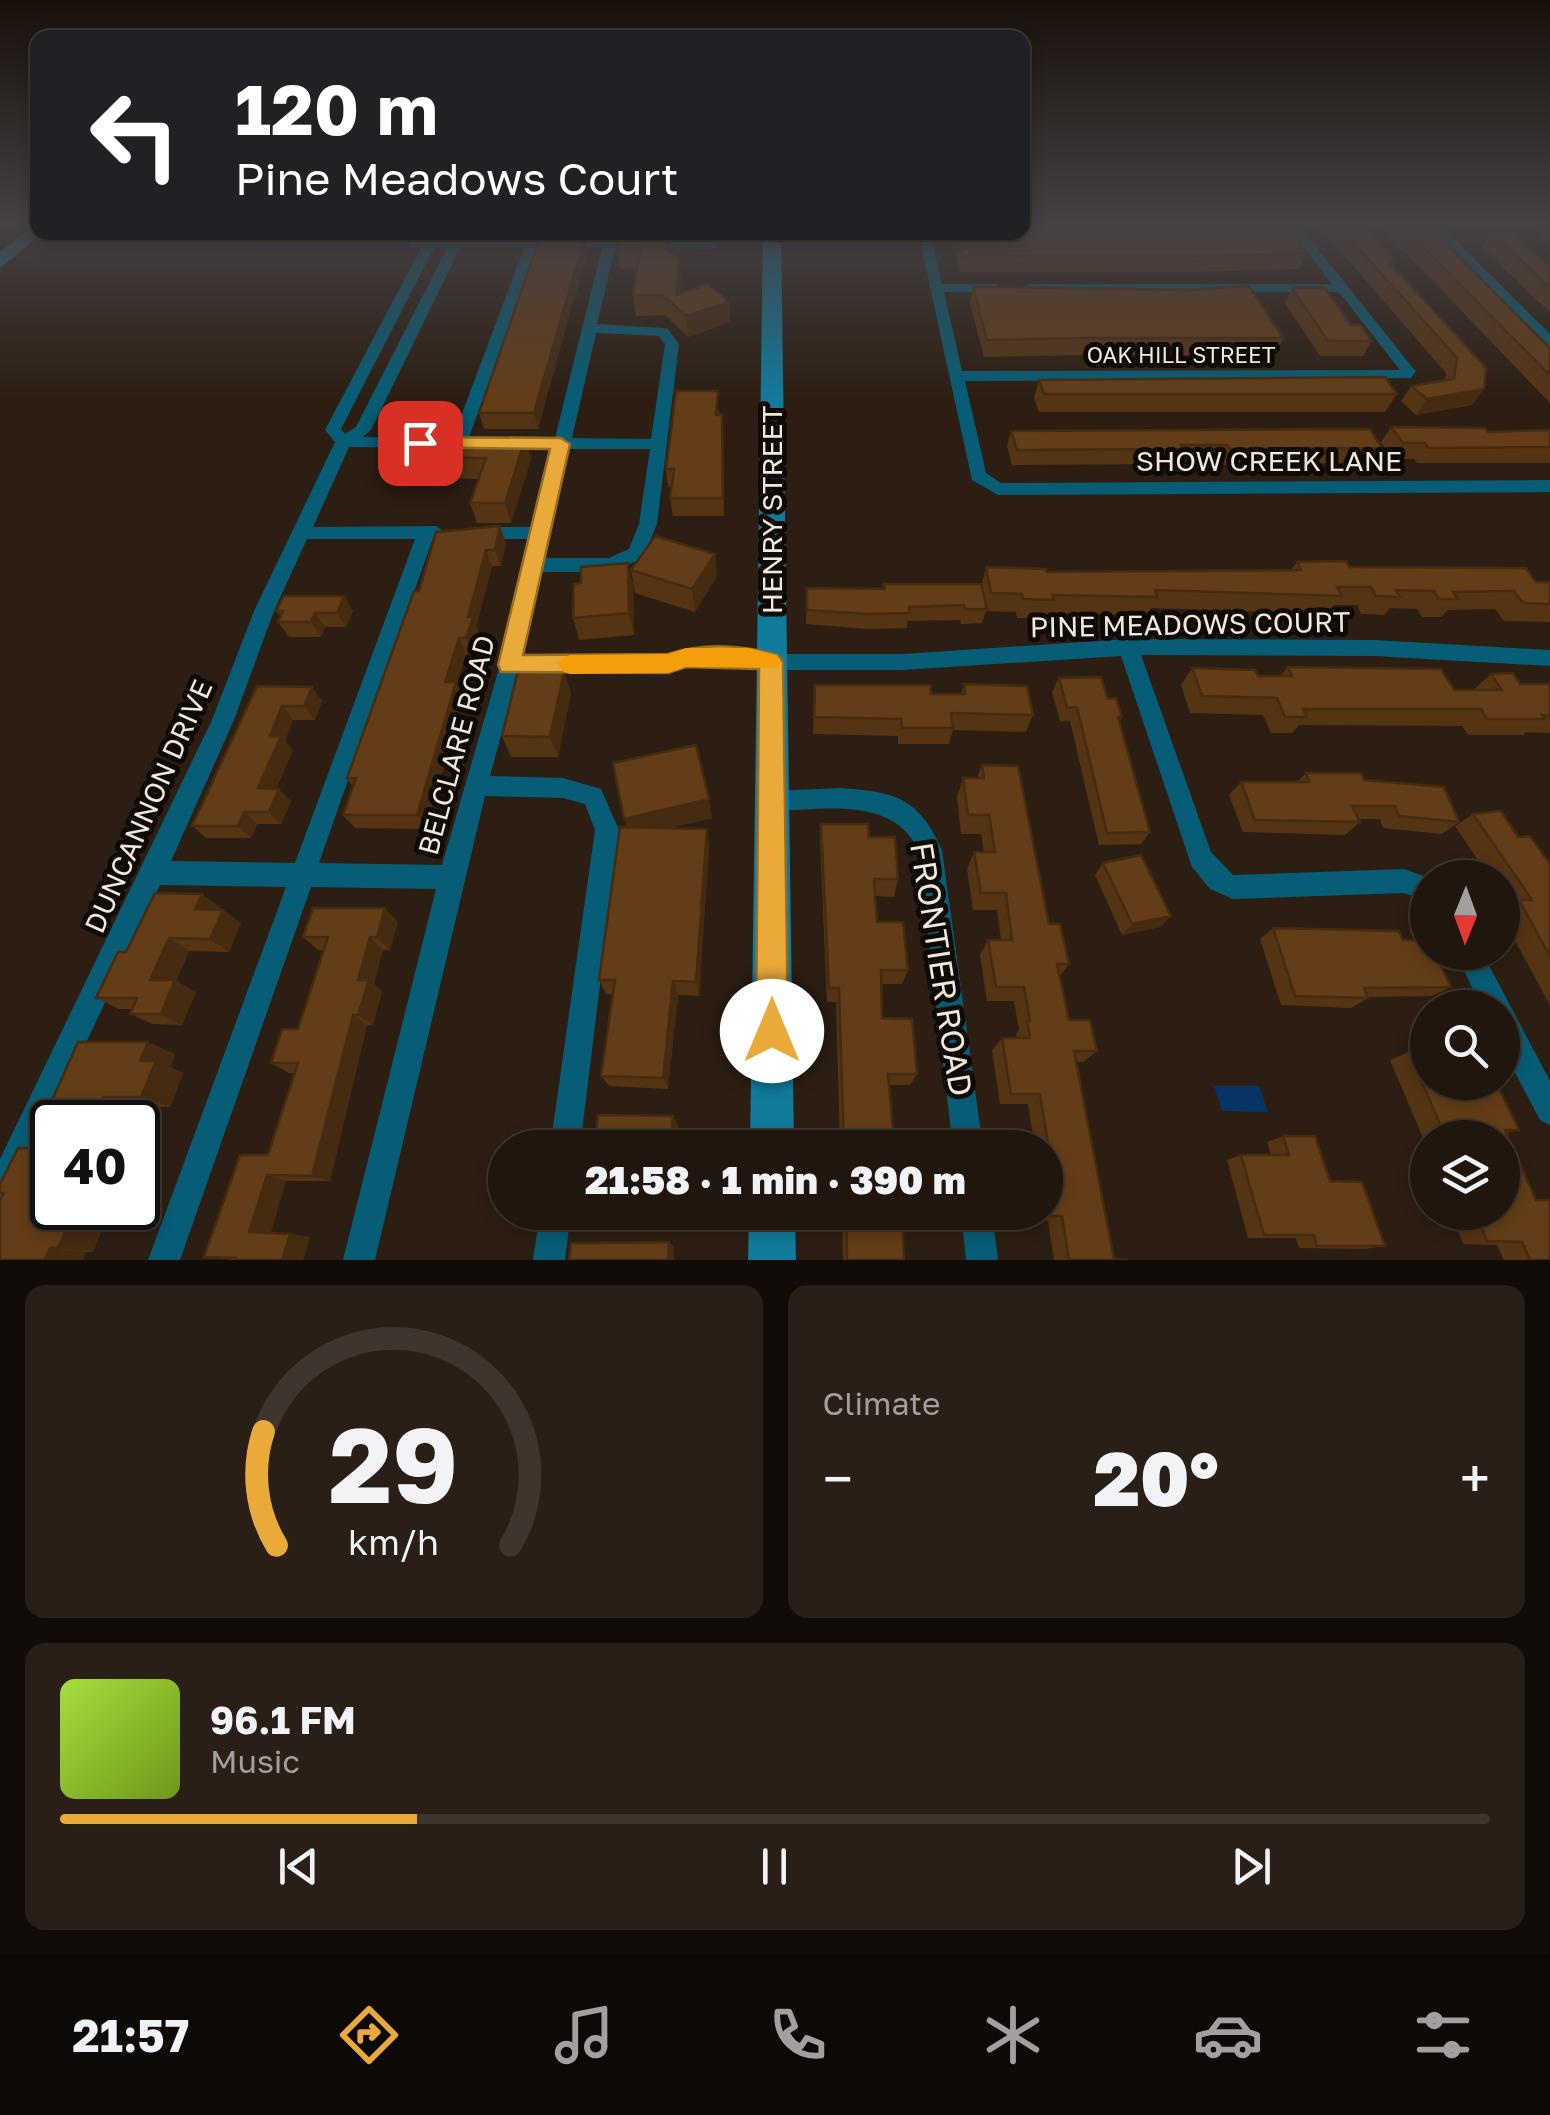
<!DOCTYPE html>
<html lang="en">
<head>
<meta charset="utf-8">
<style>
  :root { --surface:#21160e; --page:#291f17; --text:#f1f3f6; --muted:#a29f9e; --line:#3e352e; --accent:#eaaa39 }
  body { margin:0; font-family:"Golos Text",sans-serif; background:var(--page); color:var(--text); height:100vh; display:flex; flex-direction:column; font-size:38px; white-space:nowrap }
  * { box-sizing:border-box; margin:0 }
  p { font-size:32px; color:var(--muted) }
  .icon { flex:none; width:55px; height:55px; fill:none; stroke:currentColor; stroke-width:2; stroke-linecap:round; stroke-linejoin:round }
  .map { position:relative; height:1260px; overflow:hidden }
  .panel { display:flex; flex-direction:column; gap:25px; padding:25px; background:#120c08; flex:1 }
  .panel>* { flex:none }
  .guide { position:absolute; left:30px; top:30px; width:1000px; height:210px; border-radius:20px; box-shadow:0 5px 15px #0003,0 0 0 2px var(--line); background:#202124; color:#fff; overflow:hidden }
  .needle { width:65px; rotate:181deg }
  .controls { position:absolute; left:1410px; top:860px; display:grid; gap:20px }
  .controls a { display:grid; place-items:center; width:110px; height:110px; border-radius:50%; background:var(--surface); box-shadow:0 5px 15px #0003,0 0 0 2px var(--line); font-size:50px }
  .speed { position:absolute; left:30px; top:1100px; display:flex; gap:20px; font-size:50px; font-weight:700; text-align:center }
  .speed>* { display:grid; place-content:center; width:130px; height:130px; border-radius:50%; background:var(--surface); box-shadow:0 5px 15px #0003,0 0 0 2px var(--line); line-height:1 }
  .speed .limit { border:5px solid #111; border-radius:15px; background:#fff; color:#111 }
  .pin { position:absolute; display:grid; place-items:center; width:85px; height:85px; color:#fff; margin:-42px; border-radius:20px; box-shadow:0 5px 15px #0006 }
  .me { position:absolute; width:110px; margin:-55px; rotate:0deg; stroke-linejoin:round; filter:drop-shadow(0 0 8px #0008) }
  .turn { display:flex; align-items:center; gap:35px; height:210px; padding:0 40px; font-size:45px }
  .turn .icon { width:130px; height:130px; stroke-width:2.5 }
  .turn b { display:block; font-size:70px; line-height:85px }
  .big { font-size:75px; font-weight:800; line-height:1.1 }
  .panel .card { flex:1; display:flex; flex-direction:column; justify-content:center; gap:15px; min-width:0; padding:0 35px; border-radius:20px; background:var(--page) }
  .panel .dial { align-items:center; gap:0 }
  .dial svg { height:260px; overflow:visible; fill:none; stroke:var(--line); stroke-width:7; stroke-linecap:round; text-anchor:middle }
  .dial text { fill:var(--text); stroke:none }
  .song { display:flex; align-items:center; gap:30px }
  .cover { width:120px; height:120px; border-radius:15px; background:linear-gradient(135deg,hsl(80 70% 55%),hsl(80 70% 35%)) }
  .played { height:10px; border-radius:5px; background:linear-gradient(90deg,var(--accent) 25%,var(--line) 25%) }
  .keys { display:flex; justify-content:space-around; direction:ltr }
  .heat { display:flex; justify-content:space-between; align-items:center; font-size:55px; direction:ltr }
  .panel .tiles { flex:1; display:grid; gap:25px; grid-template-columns:1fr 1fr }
  .card:last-child { grid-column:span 2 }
  .trip { position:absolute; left:488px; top:1130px; width:575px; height:100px; border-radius:50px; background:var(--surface); box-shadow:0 5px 15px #0003,0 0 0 2px var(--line); font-weight:800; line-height:100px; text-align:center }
  .tab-bar { display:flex; height:160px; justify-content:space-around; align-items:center; background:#0d0906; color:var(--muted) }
  .tab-bar .icon { width:70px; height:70px }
  .tab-bar .current { color:var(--accent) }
  .tab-bar b { font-size:45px; color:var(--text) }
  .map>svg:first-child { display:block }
  .water { fill:#073365 }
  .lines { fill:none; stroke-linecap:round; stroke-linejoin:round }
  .street { fill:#075d76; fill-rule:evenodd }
  .secondary { fill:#117b9c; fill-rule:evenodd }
  .wall { fill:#553414 }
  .shaded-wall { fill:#452b10 }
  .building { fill:#633d17; stroke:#452b10; stroke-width:2.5 }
  .route { fill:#eaaa39; stroke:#986e25; stroke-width:2.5 }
  .slow { fill:#f59e0b }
  .labels { text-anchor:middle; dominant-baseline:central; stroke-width:10; stroke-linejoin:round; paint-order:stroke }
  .far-street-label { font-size:22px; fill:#f0e7de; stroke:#100a05 }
  .street-label { font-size:28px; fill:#f0e7de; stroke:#100a05 }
  .near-street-label { font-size:32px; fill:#f0e7de; stroke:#100a05 }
</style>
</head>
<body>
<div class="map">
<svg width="1550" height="1260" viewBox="0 0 1550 1260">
  <rect width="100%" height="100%" fill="#2c1e12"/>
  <path class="water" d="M1214,1086H1259L1268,1112L1222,1111Z"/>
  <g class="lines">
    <path class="street" d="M1285,223H1297L1413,368L1416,371L1411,378L965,381L986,473L1001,483L1550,480V492L998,495L972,480L918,232H930L942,284H996L1003,288L996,292H944L962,371L1400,370L1339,292H1030L1023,288L1030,284H1332Z
      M1425,223H1438L1550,334V346L1545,345Z
      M413,240L712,241L718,245L712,249L615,248L597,324L663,328L668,329L679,344L657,524L643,558L611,572H541L522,657L667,655L686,649H749L771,654H903L1128,639L1375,640L1550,650V666L1375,656L1141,655L1211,852L1233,875L1404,869L1429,878L1428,901L1404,893L1233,899L1210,889L1192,867L1121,656L903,670H771L749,665H686L667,671L518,673L490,776L563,778L601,789L619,830L580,1148H550L595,830L585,804L563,798L485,796L375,1260H343L436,889L311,887L180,1260H148L286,887L160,885L11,1203L0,1207V1159L212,720L254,611L335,442L325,430L421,248L409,247V241ZM434,248H447L356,427L345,434L341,429ZM460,248H524L451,443L459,448L467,443L537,248H602L555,438H500L492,443L500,448L553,449L534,527H475L466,533L475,539H530L500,665L442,865L319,863L433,538L442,537L445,532L436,526L313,527L349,447L436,448L444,443L436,438L363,437L371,430ZM596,333L659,336L665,344L651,439L572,438ZM569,449H650L639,524L629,549L609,558H545ZM307,539H415L295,863L171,861L234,720L274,611Z
      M841,788C896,792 919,798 942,850L983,1148H953L918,850C894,795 821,810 772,811L764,808L760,801L764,794L772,791Z
      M1455,952H1482L1550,1081V1125L1540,1120L1502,1048V1008H1482Z
      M540,1212H571L565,1260H533Z
      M961,1212H992L998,1260H966Z"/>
    <path class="secondary" d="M38,223V232H44L0,268V252Z
      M763,232H781L794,1148H750Z
      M749,1212H795L796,1260H748Z"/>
  </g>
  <path class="wall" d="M1316,223H1363L1396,261L1393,266L1486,368L1472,405L1416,415L1401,401L1411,386L1445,380L1446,373Z
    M1377,223H1425L1550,348V403Z
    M1526,223H1550V244Z
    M548,232H593L592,237H549Z
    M621,232H664L663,236H669L670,252L679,260L681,280L680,294L729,302L730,322L688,337L665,315L636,316L633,295L637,269H620L617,249Z
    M948,232H1022L1307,253L1299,269L1183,272H960Z
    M1491,233L1550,266V313L1482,247Z
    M588,252L569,316L538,429H484L479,413Z
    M973,287L1283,338L1275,355H1086L984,357L970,303Z
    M1292,288L1351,325L1372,341L1363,356H1320L1285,303Z
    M1039,380L1397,394L1385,412H1039L1034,398Z
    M719,409V415L723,433L724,516H673L670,498L672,487H668L666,469Z
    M1391,427L1488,432L1550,430V463H1417L1414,459H1392L1381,442Z
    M1011,431L1382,448L1372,463L1222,465L1219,460H1178L1176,464L1012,465L1007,446Z
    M525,439L531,459L511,523H477L470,503L479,479L412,478L403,458Z
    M436,532L506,543L501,566H492L476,626L479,633L473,654H466L457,684L463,697L427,829L355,828L343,815L353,787L347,778L419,591Z
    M715,554L717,576L695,612L635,593L631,570Z
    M1297,562L1349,567L1536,582H1550V622L1504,621L1495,609L1448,610L1441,617H1422L1417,609L1390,608L1384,615L1361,614L1357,605H1334L1328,614L1151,608L1148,615L1049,613L1047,618H1017L1016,612L986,611L982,623L961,624L960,620L908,621L907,628L867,629L806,624L807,588L883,589L884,584H982L986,567L1047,572L1291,570Z
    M628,563L633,585L634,635L579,640L573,618L581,583Z
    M344,596L353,611L346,627H325L321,637H289L278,622L281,617L276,611Z
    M1288,667L1454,690H1473L1491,674L1520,684H1550V733L1526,732L1523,735H1468L1462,726L1299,725L1292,733H1271L1263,715L1190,713L1181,685L1192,668L1258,676H1280Z
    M1059,678L1108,699L1122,717L1119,722L1150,832L1141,844L1099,845L1070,721H1060L1052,692Z
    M964,684L1033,715L1026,732L953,730L949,744H898V736L813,734L815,685L931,694H961Z
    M257,686L322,701L315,720H293L285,741L293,750L276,789L291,801L281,824H257L251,838H206L192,826Z
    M571,693L558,757H511L502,736Z
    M982,765L1049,924L1069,964L1060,976L1069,1020L1097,1051L1083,1062H1076L1114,1259L1128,1260H1054L1048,1221L1018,1220L1017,1212H1045V1148H1035L1028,1104H1000L992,1050L1002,1038H1017L1016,1034L1019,1030L1014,1001H987L980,955L988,940H1001L997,910H973L967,869L974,852H984L981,834H961L957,797L963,778H977Z
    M1306,773L1364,780L1459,822L1442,834L1383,828L1380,819H1358L1360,822L1345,835L1243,832L1229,795L1241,782H1297Z
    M1473,814L1518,837L1550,864V1005L1502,917V909L1509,905L1502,896V878H1490L1455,826Z
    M712,818L670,828L707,829L709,847L699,996L678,995L668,1089L609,1086L601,1076L613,994H606L599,980L627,827Z
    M821,824L869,837L898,879L894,897L875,896L877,922L908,970L902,984H881L882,1018L917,1074L910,1085H889L894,1141L925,1148H840L836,1002H827L820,842Z
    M1103,863L1171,916L1160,927L1122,935L1095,875Z
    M221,908L220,910H223L241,923L229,952L189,951L176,981L196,992L182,1025L153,1024L130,1014L132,1009H119L96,998L126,952Z
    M398,922L390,950H383L374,984L382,991L373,1025H367L330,1181H286L270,1233L310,1237L303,1260H234L204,1257L268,1155L295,1073H289L271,1063L298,1029L324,950H318L303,937Z
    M1273,928L1403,940L1451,987L1432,996L1367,997L1368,998L1351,1008L1281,1005L1260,939Z
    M78,1042L175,1054L170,1067L183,1073L170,1107H133L52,1208H91L89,1214L107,1217L93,1252H86L83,1260H0L3,1194L0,1193L31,1148Z
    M1409,1052L1519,1130L1506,1133L1550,1260H1504L1497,1245L1463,1244L1452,1215L1462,1212H1502V1138H1428V1158L1424,1148L1427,1147L1390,1060Z
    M673,1116L678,1126L676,1148H594Z
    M1283,1136L1330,1181L1385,1246L1365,1249L1299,1248L1296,1238H1248L1227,1160L1241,1155H1271L1267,1142Z
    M842,1212H902L904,1260H843Z"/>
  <path class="shaded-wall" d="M585,237L588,252L569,316L538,429L534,413L566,301Z
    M679,260L681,280L678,309L676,295Z
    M729,302L730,322L688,337L686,316Z
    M1484,389L1472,405L1416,415L1427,399Z
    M525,439L531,459L511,523L505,503Z
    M500,526L506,543L501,566L495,550Z
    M486,550L492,566L476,626L479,633L473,654L466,638L468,617Z
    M715,554L717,576L695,612L692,589Z
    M628,563L633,585L634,635L629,613Z
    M344,596L353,611L346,627L337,613Z
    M315,613L325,627L321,637L311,622Z
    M459,638L466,654L457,684L463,697L427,829L417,815L445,682Z
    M564,672L571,693L558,757L550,737Z
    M312,687L322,701L315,720L304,706Z
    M282,706L293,720L285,741L293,750L271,801L258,788L270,736Z
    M279,789L291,801L281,824L269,812Z
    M709,799L712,818L630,838L624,819Z
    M244,812L257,824L251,838L238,826Z
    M707,829L709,847L699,996L696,982Z
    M202,894L221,908L215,922L195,909Z
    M385,908L398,922L390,950L377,937Z
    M223,910L241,923L229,952L210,939Z
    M1171,916L1160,927L1122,935L1132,924Z
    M370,937L383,950L374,984L382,991L373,1025L358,1015V980Z
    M169,938L189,951L176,981L196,992L182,1025L161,1014L150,980Z
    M673,981L678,995L668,1089L663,1078Z
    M353,1015L367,1025L330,1181L312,1176Z
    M148,1042L175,1054L170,1067L183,1073L170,1107L141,1097L140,1061Z
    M103,1097L133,1107L127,1122H92Z
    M673,1116L678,1126L676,1148H674L671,1143Z
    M267,1175L286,1181L270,1236L249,1232Z
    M54,1208H91L89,1214L107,1217L93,1252L58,1248L53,1211Z
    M290,1234L310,1237L303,1260H282Z
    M669,1242L674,1246V1260H668Z
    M50,1248L86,1252L83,1260H45Z"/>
  <path class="building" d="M1022,223H1281L1307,253L1189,256H963L956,232H1022Z
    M1336,223H1363L1396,261H1388L1486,368L1484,389L1427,399L1411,386L1454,379L1457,358Z
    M1399,223H1425L1550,348V375Z
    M621,232L669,236L666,249L679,260L676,295L708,284L729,302L686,316L663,295H633L640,249H617Z
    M1491,233H1513L1550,266V287Z
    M540,237H585L566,301L534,413H479Z
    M1249,286L1283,338H1091L987,340L973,287L1192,290Z
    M1292,288H1325L1351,325H1360L1372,341H1328Z
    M1385,377L1397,394H1044L1039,380Z
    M676,391H718L716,415H722L723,498H670L674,469H666Z
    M1391,427L1485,428L1488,432L1550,430V447L1428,448L1425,443H1403Z
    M1370,429L1382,448L1230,449L1227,445H1181L1183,449L1017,450L1011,431Z
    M412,438L525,439L505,503H470L486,458H403Z
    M500,526L495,550H486L468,617H473L466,638H459L445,682H456L417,815H343L356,778H347L414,591H419L436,532Z
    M655,536L715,554L692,589L631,570Z
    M1346,561L1349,567L1526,568L1536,582H1550V604L1523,603L1514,591L1453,592L1458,599H1439L1434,591L1396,590L1400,597L1376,596L1371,587H1337L1342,596L1155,590L1157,597L1052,595L1054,600L1023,599L1022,594L991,593L986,567L1046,569L1047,572L1301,570L1297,562Z
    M628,563L629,613L573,618L574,584L581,583V567Z
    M884,584H981L987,609H965L964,605L909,607V613L869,614L807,610V588L885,589Z
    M284,596H344L337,613H315L311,622H278L283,611H276Z
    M1288,667L1441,669L1454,690H1502L1491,674L1513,673L1520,684H1550V716L1542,715L1544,719H1487L1481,709H1303L1307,717H1285L1277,698L1202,696L1192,668L1255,670L1258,676H1292Z
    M518,671L564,672L550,737L502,736Z
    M1101,677L1108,699L1116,698L1122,717H1118L1150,832L1107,833L1077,707L1067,708L1059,678Z
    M964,684L1027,686L1033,715L951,713L953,728H902L901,719L814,717L815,685H930L931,694H965Z
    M257,686L312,687L304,706H282L270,736H281L258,788L279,789L269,812H244L238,826H192Z
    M696,745L709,799L624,819L613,763Z
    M982,765L1018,766L1049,924H1060L1069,964H1057L1069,1020H1090L1097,1051H1074L1114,1259L1128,1260H1069L1062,1216L1030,1215V1212H1045V1150H1049L1040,1094H1011L1002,1038H1030L1027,1021H1030L1024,987H996L988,940H1012L1006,893H981L974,852H995L989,815H968L963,778H984Z
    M1306,773H1361L1364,780L1444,787L1459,822L1399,816L1395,806H1352L1360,822L1255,820L1241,782H1309Z
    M1501,811L1518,837L1530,836L1550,864V956L1519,900H1532L1473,814Z
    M821,824H868L869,837H895L898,879H874L877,922H903L908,970H881L882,1018L912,1019L917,1074H888L894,1141L925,1142V1148H844L839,988H829Z
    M620,827L707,829L696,982L673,981L663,1078L601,1076L615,980H599Z
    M1141,855L1171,916L1132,924L1103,863Z
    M155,893L202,894L195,909L223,910L210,939L169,938L150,980H175L161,1014H130L137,998H96L118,952H126Z
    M313,908H385L377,937H370L358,980H369L358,1015H353L312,1176L267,1175L249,1232L290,1234L282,1260H236V1258L204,1257L240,1155H268L298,1063H271L282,1029H298L328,937H303Z
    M1273,928L1399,931L1403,940H1428V952H1434L1451,987L1364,988L1368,998L1295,996Z
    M78,1042H148L140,1061H156L141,1097H103L92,1122H52V1208H54L53,1211H74L58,1248H50L45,1260H0V1200L4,1193H0V1184L18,1148H31Z
    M1409,1052H1428V1082H1496L1519,1130H1505L1536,1200H1550V1260H1530L1522,1242L1487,1241L1475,1212H1502V1138H1446Z
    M598,1115L673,1116L671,1143H658V1148H594Z
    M1283,1136H1315L1330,1181L1362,1182L1385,1246H1317L1314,1235H1264L1241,1155H1289Z
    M846,1212H902L904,1260H847Z
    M669,1242L668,1260H569L571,1243Z"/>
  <linearGradient id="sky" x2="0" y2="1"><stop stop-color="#18100a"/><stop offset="0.56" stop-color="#454144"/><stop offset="1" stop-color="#454144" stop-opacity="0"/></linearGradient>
  <rect width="1550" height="399" fill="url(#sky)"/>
  <path class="route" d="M420,437L561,438L570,444L523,655L668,654C702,643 745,644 779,656L783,662L788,1031L783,1042L772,1047L761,1042L756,1031L759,669L686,667L668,673L501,672L498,665L550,449L414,447V439Z"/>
  <path class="slow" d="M686,648H749L777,655L780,662L777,668L686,667L668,673L570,674L562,671L558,664L562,658L570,655L668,654Z"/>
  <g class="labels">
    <g class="far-street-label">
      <text x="1181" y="354">OAK HILL STREET</text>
    </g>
    <g class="street-label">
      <text x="1269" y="460">SHOW CREEK LANE</text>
      <text transform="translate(771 510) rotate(-90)">HENRY STREET</text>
      <text transform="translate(1190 624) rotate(-1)">PINE MEADOWS COURT</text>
      <text transform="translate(456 745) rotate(-75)">BELCLARE ROAD</text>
      <text transform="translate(148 806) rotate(-66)">DUNCANNON DRIVE</text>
    </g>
    <g class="near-street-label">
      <text transform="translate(942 969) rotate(81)">FRONTIER ROAD</text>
    </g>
  </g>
</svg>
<div class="controls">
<a><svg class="needle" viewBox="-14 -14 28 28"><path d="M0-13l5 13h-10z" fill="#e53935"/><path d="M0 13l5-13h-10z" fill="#a29f9e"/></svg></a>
<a><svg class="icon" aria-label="search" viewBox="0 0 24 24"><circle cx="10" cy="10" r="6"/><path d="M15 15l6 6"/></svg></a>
<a><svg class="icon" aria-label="layers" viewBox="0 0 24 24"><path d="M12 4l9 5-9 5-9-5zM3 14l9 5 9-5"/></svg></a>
</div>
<div class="speed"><div class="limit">40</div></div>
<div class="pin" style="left:420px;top:443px;background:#d93025"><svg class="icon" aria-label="arrive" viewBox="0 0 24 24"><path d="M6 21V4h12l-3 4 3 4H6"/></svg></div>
<svg class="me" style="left:772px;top:1031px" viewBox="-20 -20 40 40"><circle r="19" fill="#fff"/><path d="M0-13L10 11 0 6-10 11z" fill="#eaaa39"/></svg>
<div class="trip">21:58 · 1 min · 390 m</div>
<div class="guide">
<div class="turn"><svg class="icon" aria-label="left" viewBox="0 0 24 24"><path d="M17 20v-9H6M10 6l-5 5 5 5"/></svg><div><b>120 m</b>Pine Meadows Court</div></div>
</div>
</div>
<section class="panel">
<div class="tiles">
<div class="card dial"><svg viewBox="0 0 100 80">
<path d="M14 69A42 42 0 1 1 86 69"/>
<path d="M14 69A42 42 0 0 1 10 34" stroke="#eaaa39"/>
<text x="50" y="56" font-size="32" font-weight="700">29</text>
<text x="50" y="72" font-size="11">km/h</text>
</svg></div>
<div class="card"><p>Climate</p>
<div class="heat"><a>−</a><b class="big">20°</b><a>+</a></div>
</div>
<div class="card">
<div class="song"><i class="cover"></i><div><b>96.1 FM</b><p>Music</p></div></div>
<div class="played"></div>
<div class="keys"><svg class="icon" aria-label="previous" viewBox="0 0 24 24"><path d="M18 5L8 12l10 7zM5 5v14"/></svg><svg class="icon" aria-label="pause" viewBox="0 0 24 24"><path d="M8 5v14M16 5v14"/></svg><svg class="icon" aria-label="next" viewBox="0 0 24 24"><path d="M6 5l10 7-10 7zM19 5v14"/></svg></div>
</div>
</div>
</section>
<nav class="tab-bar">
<b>21:57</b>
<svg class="icon current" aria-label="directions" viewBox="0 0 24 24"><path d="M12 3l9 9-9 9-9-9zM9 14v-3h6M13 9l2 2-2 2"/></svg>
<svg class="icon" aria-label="music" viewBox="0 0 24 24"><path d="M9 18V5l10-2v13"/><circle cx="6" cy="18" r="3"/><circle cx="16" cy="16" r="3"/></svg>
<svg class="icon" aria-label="phone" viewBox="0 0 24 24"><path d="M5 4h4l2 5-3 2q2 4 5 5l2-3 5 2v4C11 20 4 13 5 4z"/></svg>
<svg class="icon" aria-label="climate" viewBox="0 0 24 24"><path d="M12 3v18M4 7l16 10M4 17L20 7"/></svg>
<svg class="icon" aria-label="car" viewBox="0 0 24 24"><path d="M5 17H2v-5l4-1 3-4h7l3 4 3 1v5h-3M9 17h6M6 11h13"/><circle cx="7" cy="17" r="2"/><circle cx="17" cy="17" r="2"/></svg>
<svg class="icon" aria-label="filters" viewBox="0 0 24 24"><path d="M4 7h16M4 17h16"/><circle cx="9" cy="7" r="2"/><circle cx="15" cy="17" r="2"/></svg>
</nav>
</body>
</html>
